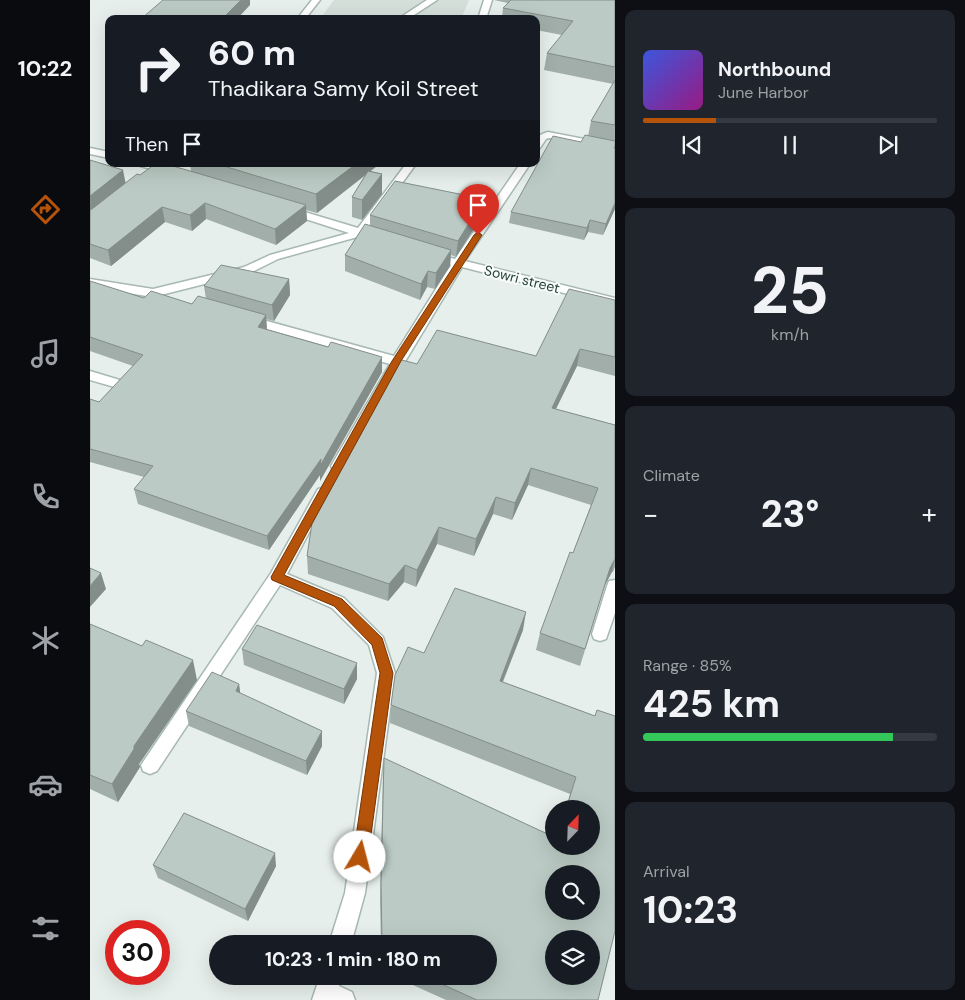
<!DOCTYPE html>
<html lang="en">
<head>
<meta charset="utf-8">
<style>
  :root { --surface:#171b24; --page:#20242c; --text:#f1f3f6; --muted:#9ea1a6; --line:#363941; --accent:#b45309 }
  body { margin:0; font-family:"DM Sans",sans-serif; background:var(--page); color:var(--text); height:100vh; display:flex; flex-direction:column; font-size:19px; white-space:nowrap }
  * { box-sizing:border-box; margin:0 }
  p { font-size:16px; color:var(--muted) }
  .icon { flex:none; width:28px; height:28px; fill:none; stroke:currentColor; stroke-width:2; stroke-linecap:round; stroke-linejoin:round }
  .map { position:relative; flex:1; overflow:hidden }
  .sheet { display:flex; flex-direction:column; gap:10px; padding:10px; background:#0d0f14; width:350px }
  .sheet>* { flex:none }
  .guide { position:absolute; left:15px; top:15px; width:435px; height:152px; border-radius:10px; box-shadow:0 5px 20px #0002; background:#171b24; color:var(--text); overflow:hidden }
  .needle { width:32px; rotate:23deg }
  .tools { position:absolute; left:455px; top:800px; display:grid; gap:10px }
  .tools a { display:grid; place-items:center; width:55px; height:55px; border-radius:50%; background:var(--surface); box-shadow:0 5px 20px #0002; font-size:25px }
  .speed { position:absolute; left:15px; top:920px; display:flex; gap:10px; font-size:25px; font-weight:700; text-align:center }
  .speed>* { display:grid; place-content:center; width:65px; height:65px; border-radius:50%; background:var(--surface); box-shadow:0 5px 20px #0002; line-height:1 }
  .speed .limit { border:8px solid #d22; background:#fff; color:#111 }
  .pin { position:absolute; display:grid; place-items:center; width:42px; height:42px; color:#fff; margin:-51px -21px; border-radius:50% 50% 50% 0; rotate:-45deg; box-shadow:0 0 5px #0007 }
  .pin .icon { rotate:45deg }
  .me { position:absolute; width:55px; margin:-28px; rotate:8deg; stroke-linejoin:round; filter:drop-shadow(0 0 4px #0008) }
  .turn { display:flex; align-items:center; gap:18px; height:105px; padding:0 20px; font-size:22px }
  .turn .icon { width:65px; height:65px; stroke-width:2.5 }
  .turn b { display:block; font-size:35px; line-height:42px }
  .then { display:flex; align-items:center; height:48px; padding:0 20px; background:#0003; gap:10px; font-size:19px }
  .big { font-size:38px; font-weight:700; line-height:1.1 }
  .sheet .widget { flex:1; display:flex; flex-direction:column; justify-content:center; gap:8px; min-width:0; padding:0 18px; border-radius:10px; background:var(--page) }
  .sheet .dial { align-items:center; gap:0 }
  .dial b { font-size:65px; line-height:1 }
  .song { display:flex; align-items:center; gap:15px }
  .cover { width:60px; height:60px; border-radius:8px; background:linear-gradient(135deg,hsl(230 70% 55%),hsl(310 70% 35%)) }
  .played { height:5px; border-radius:2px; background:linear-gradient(90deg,var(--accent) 25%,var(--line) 25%) }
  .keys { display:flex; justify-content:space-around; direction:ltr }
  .heat { display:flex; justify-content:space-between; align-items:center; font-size:28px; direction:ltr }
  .charge { height:8px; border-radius:4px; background:linear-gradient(90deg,#34c759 85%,var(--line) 0) }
  .trip { position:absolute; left:119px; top:935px; width:288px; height:50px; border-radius:25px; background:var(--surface); box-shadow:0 5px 20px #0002; font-weight:700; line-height:50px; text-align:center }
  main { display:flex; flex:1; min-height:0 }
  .menu { display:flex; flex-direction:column; width:90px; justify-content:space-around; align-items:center; background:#090b0e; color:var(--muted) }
  .menu .icon { width:35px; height:35px }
  .menu .active { color:var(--accent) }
  .menu b { font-size:22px; color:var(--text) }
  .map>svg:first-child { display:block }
  .built { fill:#d4dfda }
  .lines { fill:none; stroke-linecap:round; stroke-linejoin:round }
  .minor-casing { stroke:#a8b8b2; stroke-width:3 }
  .minor { fill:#fff; fill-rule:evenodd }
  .wall { fill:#a1aea9 }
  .shaded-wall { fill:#838d89 }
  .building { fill:#bbcac4; stroke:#838d89; fill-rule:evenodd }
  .route { fill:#b45309; stroke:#753606 }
  .labels { text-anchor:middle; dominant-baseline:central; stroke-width:4; stroke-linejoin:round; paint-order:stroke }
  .far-street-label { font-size:14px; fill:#24423a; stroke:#f7fbf9 }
</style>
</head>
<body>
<main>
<nav class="menu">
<b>10:22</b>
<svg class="icon active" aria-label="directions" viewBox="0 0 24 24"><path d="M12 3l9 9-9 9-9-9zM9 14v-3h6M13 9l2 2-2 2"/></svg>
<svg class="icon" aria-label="music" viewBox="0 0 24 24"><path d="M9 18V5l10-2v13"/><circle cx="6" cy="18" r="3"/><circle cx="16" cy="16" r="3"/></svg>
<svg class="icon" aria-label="phone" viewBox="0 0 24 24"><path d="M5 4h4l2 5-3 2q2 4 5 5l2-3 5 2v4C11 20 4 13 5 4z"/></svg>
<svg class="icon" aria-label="climate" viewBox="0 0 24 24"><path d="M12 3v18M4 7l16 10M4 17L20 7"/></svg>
<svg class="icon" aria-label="car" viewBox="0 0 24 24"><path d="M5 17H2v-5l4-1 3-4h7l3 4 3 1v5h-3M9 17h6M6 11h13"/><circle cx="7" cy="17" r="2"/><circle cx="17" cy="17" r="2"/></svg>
<svg class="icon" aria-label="filters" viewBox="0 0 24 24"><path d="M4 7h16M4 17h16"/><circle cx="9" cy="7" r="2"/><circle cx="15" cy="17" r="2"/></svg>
</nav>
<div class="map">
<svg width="525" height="1000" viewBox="0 0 525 1000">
  <rect width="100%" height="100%" fill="#e6efeb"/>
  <path class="built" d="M244,0H379L371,19H230Z"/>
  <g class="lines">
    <defs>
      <path id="minor" d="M222,0H230L215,19H207Z
        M337,0H347L318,19H308Z
        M394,0H402L396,19H388Z
        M458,132L525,145V151L459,138L456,139L450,148L446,149C446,138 447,135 458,132Z
        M0,148L19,152V158L0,154Z
        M49,164H65L85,169L86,171L81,174L50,166Z
        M316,164H326L277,231L292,236L294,238L292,240L288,241L271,236L188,259L162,272L63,297L0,287V279L63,289L154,267L180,255L259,233L194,212L193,210L198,207L268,228Z
        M430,164H440L375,261L525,298V306L372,267L313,365L253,470L248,471L243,470L241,466L300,364L155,323L153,320L159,316L304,356L361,265L355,261L361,258L365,259Z
        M0,371L33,381L35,384L33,387L28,388L0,380Z
        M233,488L238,489L240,493L197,574L254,598L293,637L305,673L275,893L261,944H239L255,893L287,673L279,645L242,608L190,585L67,771L60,774L53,771L51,765L181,573L228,489Z
        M525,580V613L516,639L510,641L504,639L502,634L517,586L519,581Z
        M230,976H252L249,986L262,992L265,1000H222Z"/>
    </defs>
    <use href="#minor" class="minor-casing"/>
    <use href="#minor" class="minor"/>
  </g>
  <path class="wall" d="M404,0H525V209L513,235L498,232L494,240L419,223L421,212L498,136L501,121L523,84L454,70L457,53L472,35L446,30V19H412L413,8L418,3Z
    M0,160L35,183L50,175L101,171L100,164H287V166L280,171L292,174V194L272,220L262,217V197L276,174L227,213L216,210L217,221L186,245L116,219L102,231L75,222L21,266L0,258Z
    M394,199L393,214L366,257L361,255L360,266L345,289L337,287L330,300L255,271V255L280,225V215Z
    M199,279L200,295L184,321L176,319L177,330L292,372L230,481V475L179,550L48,504L44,489L54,477L0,462V399L9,402L43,366L0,351V281L54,298L102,304L116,299L114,286Z
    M525,300V376L487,366L466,409L525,425V567L523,572H522L515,585L490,666L446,650L450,633L483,553L501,505L438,485L422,520L403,514L384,556L347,544L326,587L314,582L298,601L218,574L217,556L327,364L446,356Z
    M0,624L107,680L49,764L50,767L28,802L0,789Z
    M433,630L413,682L505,716L508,1000H356L303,976H398V944H291L290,899L293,775L464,846L501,809H476L480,794L300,723L301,705L334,653Z
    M152,649L267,679L254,704L154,665Z
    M149,684L150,693L232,746L217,775L99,726L96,711Z
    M63,865L186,866L158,921L68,878Z"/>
  <path class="shaded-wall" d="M151,0H160V5L147,19H132Z
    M266,164H287V166L227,213L226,194Z
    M33,170L36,185L0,214V196Z
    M292,174V194L272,220V200Z
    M394,199L393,214L366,257L368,241Z
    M115,203L116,219L102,231L100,215Z
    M525,203V209L513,235L516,224Z
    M216,205L217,221L186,245L185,229Z
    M72,207L75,222L21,266L18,250Z
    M500,220L498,232L494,240L497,228Z
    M361,250L360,266L345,289L346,273Z
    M338,271L337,287L330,300L331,284Z
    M199,279L200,295L184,321L182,305Z
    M176,315L177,330L168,327Z
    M490,349L487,366L458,425L462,408Z
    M292,357V372L230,481V475L179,550L177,536L231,459Z
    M441,468L438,485L422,520L425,503Z
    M406,497L403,514L384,556L386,539Z
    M349,527L347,544L326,587L327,570Z
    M525,559L522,572L515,585L490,666L520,568Z
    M315,565L314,582L298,601L299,584Z
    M11,573L16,589L0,607V586Z
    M436,612L433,630L406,698L410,681Z
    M103,660L107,680L49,764L50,767L28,802L22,784L44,746Z
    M267,663V679L254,704V689Z
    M149,684L151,699L146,691Z
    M232,731V746L217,775L216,761Z
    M185,853L186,866L158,921L155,909Z"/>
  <path class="building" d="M73,0H151L132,19H51Z
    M421,0H525V67L457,53L483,21L413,8Z
    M525,80V125L501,121Z
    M495,135L525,141V146L524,148H525V203L516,224L500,220L497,228L421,212L463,136L491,142Z
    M0,160L33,170L0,196Z
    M65,164H76L216,205L185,229L115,203L100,215L72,207L18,250L0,244V210L2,209L47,174L50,175Z
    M127,164H266L226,194Z
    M278,171L292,174L272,200L262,197Z
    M305,181L394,199L368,241L280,215Z
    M275,224L361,250L346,273L338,271L331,284L255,255Z
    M131,265L199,279L182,305L114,286Z
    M0,281L54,298L61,291L102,304L108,296L176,315L168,327L238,347L241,342L292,357L230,466L231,459L177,536L44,489L63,466L0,449V399L9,402L53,355L0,337Z
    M479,289L525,300V357L490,349L462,408L525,425V559L520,568L495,649L450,633L480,552L483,553L508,488L441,468L425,503L406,497L386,539L349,527L327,570L315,565L299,584L217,556L224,510L308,359L327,364L347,330L446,356Z
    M0,568L11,573L0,586Z
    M365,588L436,612L410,681L505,716L507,710L525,716V931L508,1000H387L334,976H398V944H292L291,884L294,758L464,837V846H501V809H476L486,777L301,705L305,675L318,647L334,653ZM464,874H501V911H464ZM464,939H501V976H464Z
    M0,624L52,646L56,640L103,660L44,746V749L22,784L0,775Z
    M167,625L267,663L254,689L152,649Z
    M122,672L149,684L146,691L232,731L216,761L96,711Z
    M94,813L185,853L155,909L63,865Z"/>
  <path class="route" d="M388,232L392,235L311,361L194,575L252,599L292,638L303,673L278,857L276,862L270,864L265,862L263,857L290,673L282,645L244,606L182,580L181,577L302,361L384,235Z"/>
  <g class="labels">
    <g class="far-street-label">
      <text transform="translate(432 279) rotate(14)">Sowri street</text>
    </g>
  </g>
</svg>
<div class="tools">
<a><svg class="needle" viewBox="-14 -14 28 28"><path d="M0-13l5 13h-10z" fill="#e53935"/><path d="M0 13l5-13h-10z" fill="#9ea1a6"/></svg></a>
<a><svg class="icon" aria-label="search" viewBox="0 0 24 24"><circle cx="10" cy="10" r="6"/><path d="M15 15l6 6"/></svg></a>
<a><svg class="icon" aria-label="layers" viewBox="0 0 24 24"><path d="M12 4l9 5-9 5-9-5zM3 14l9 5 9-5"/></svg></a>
</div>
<div class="speed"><div class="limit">30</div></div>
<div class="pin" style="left:388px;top:235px;background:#d93025"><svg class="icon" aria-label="arrive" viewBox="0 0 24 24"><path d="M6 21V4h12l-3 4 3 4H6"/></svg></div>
<svg class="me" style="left:270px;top:857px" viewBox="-20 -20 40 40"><circle r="19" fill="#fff"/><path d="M0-13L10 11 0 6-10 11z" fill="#b45309"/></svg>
<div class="trip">10:23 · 1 min · 180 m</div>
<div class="guide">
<div class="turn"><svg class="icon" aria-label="right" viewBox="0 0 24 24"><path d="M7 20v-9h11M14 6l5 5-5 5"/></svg><div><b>60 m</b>Thadikara Samy Koil Street</div></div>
<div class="then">Then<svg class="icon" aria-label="arrive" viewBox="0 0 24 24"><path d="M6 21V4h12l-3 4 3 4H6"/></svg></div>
</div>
</div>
<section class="sheet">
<div class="widget">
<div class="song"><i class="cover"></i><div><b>Northbound</b><p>June Harbor</p></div></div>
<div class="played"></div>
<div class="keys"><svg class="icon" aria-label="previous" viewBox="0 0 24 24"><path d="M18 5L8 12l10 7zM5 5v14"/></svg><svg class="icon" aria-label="pause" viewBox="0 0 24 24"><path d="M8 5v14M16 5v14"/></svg><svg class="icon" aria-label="next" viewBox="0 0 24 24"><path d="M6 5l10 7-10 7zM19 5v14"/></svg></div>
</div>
<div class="widget dial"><b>25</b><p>km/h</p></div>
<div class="widget"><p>Climate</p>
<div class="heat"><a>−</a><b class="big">23°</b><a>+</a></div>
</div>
<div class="widget"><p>Range · 85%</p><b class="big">425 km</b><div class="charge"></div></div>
<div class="widget"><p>Arrival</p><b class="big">10:23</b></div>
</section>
</main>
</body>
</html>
